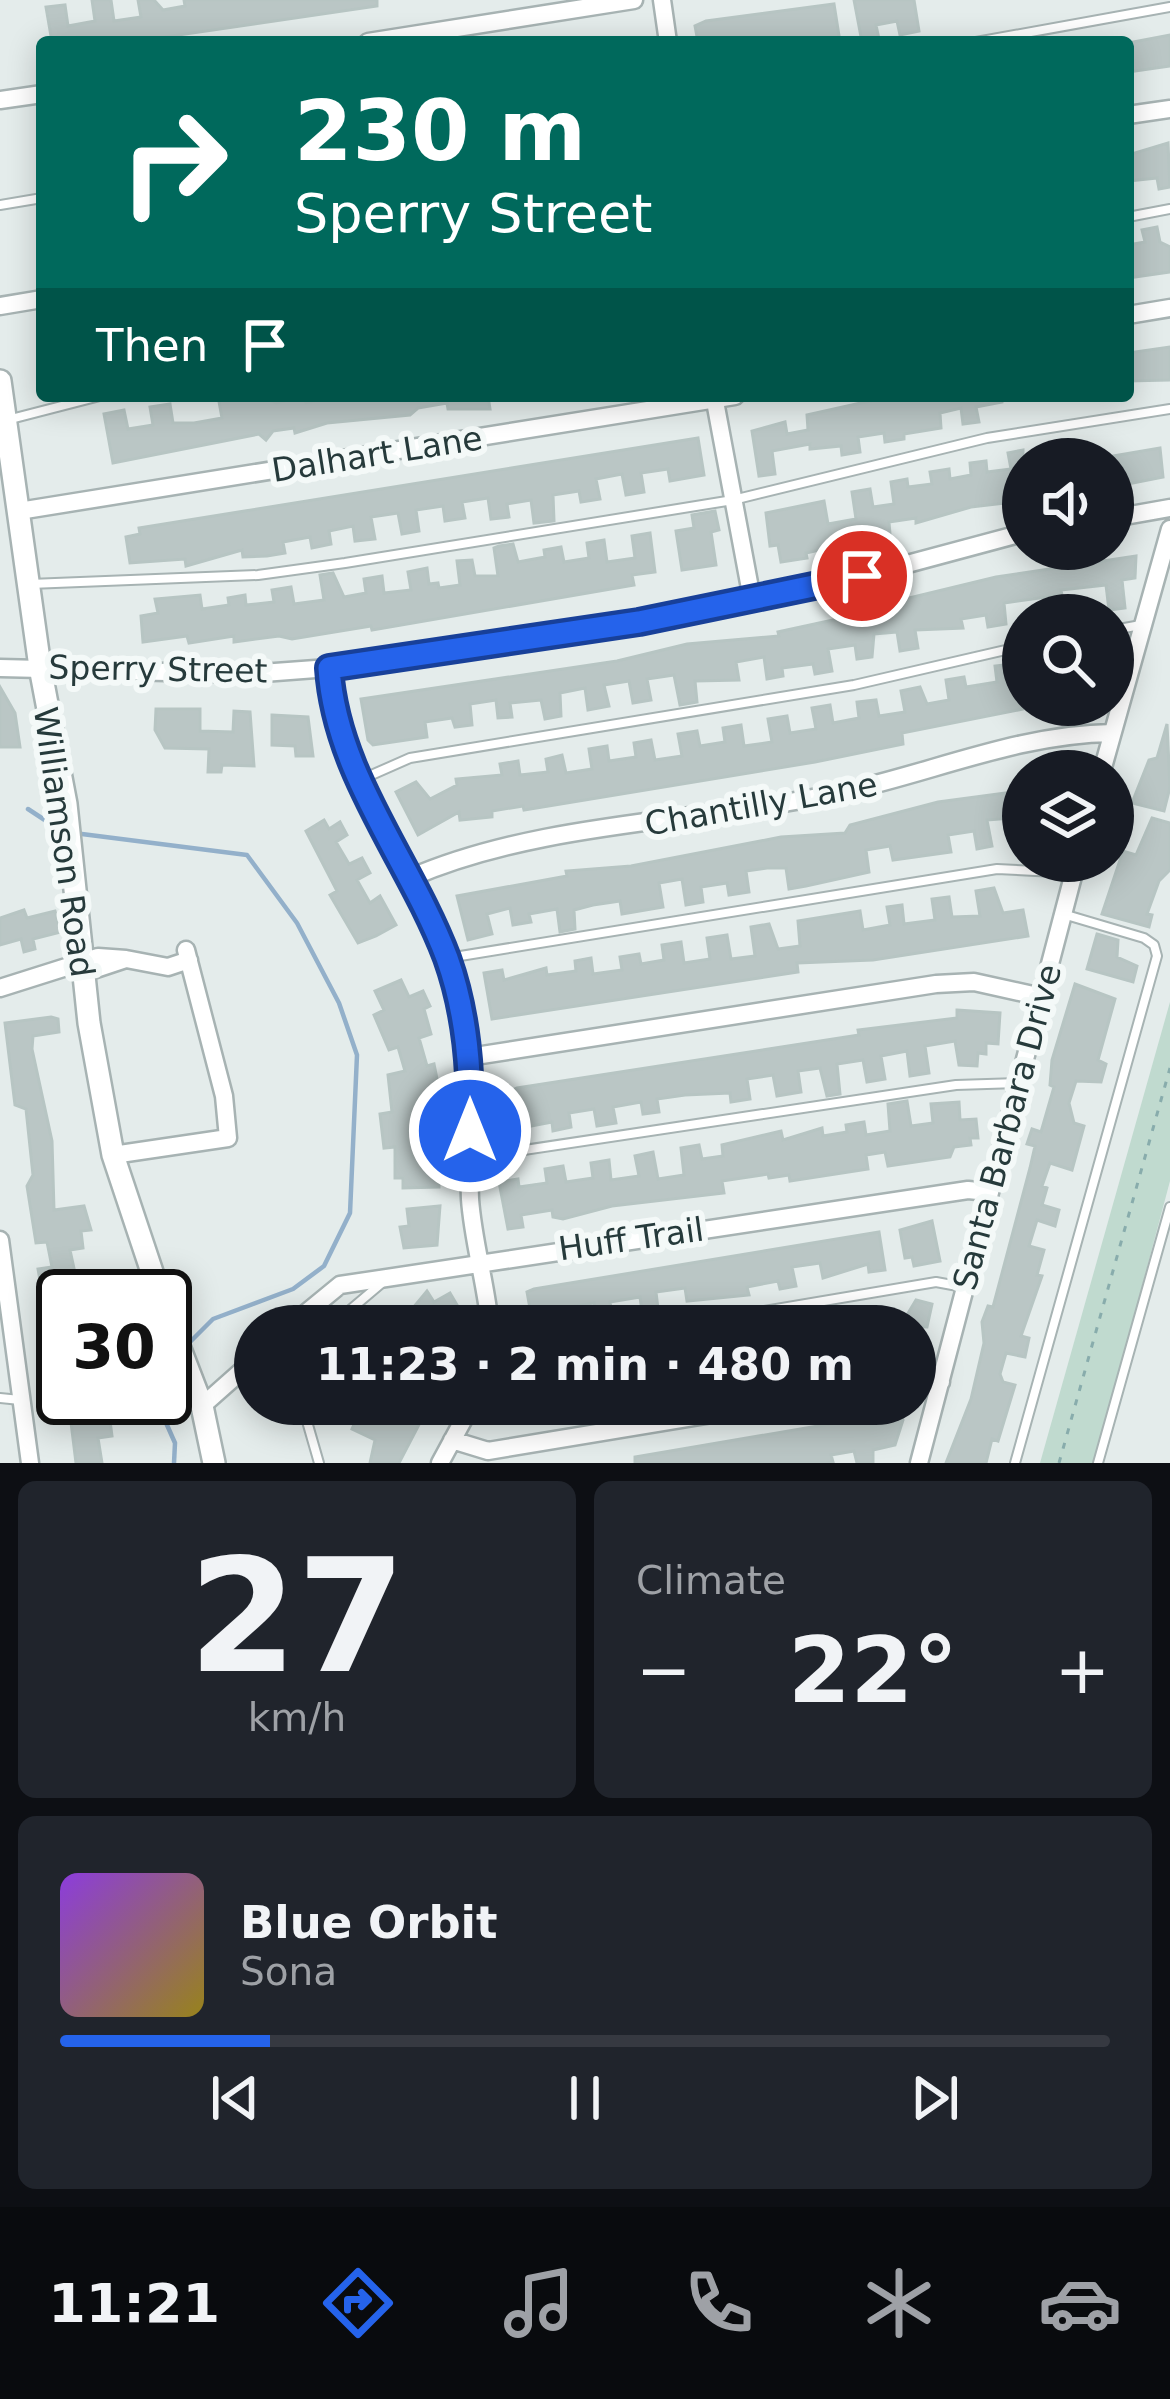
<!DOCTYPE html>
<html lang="en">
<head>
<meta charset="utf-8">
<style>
  :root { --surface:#171b24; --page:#20242c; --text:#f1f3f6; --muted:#9ea1a6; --line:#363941; --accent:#2563eb }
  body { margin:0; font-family:"DejaVu Sans",sans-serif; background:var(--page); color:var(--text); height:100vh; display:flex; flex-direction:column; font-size:45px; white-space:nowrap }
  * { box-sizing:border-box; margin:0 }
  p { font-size:39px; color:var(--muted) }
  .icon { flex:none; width:66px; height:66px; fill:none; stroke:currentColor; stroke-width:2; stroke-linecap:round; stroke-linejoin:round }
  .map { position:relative; height:1463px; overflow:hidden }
  .details { display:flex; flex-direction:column; gap:18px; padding:18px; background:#0d0f14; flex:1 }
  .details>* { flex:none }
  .guide { position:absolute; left:36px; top:36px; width:1098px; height:366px; border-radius:12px; box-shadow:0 6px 30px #0003; background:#00695c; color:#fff; overflow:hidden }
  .controls { position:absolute; left:1002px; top:438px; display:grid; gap:24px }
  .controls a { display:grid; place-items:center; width:132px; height:132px; border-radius:50%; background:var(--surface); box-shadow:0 6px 30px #0003; font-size:60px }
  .speed { position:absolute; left:36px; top:1269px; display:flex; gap:24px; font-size:60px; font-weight:700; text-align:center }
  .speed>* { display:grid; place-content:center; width:156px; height:156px; border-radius:50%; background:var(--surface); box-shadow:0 6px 30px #0003; line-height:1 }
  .speed .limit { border:6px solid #111; border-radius:18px; background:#fff; color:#111 }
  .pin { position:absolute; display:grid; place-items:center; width:102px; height:102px; color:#fff; margin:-51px; border:6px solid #fff; border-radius:50%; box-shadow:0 3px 12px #0007 }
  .me { position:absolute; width:132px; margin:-66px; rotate:0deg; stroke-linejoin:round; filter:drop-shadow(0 0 9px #0008) }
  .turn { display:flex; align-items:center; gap:42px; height:252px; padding:0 60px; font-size:54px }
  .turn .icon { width:156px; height:156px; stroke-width:2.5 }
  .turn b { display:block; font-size:84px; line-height:102px }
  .then { display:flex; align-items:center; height:114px; padding:0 60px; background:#0003; gap:24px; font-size:45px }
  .big { font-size:90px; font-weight:600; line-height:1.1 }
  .details .card { flex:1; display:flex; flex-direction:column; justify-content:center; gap:18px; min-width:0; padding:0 42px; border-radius:18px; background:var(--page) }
  .details .dial { align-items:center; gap:0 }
  .dial b { font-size:156px; line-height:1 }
  .song { display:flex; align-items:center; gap:36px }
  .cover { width:144px; height:144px; border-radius:18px; background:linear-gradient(135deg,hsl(270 70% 55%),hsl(50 70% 35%)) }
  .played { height:12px; border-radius:6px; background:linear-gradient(90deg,var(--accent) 20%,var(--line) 20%) }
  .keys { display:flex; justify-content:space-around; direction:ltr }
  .heat { display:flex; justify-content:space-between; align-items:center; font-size:66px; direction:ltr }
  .details .tiles { flex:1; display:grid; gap:18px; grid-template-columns:1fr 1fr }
  .card:last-child { grid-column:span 2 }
  .trip { position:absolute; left:234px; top:1305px; width:702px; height:120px; border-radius:60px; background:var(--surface); box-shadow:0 6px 30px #0003; font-weight:600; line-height:120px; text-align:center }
  .menu { display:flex; height:192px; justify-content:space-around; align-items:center; background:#090b0e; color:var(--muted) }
  .menu .icon { width:84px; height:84px }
  .menu .current { color:var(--accent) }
  .menu b { font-size:54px; color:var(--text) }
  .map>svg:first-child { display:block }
  .green { fill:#c0dacf }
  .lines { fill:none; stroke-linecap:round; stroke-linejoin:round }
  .stream { stroke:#93b0ca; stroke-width:4.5 }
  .building { fill:#bac6c5; stroke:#b7c5c3; stroke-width:3 }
  .service-casing { stroke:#a7b3b3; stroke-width:12 }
  .minor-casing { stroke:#a7b3b3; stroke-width:21 }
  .tertiary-casing { stroke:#a7b3b3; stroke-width:26 }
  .path { stroke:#88acac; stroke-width:3; stroke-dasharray:6 9; stroke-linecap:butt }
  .service { stroke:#fff; stroke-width:8 }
  .minor { stroke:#fff; stroke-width:16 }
  .tertiary { stroke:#fff; stroke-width:21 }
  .route-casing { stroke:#184099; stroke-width:30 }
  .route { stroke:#2563eb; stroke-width:21 }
  .labels { text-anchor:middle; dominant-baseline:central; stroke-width:12; stroke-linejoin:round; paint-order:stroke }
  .street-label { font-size:33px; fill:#263a3b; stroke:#f4f9f8 }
</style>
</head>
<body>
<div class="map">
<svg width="1170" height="1463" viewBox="0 0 1170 1463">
  <rect width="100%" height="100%" fill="#e4eceb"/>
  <path class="green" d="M1170,1002V1181L1095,1463H1040Z"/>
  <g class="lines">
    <path class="stream" d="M28,809L63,832
      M74,833L247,855L297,923L339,1003L357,1055L350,1213L324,1266L293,1289L213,1319L188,1344
      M165,1368L176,1357
      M155,1398L175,1443L174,1463"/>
  </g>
  <path class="building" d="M92,0H111L114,21L141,17L138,0H154L163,10L185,6L184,0H377V6L144,40L52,42L46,7L65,5L68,26L95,21Z
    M854,0H914L919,31L900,35L897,21L876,25L879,39L862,42Z
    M834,4L840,42H698L695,26L706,21Z
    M1170,35V66L1128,72V43Z
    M1168,143L1170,187L1159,189L1157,178L1128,181V155Z
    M1157,227L1160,242L1170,247V272L1128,278V245L1145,242L1142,230Z
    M1170,347V380L1128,381V353Z
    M218,396H262L276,403L305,396L306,403L333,396H488L490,409H448L447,403L418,408L410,415L327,423L295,433L294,428L273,431L266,440L259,434L113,463L104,414L124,410L128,429L153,425L150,407L170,404L173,423H194L222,418Z
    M892,396H1002V402L976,407L979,422L963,424L961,408L940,413L941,428L904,434V439L885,442L884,433L858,437L860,452L842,455L841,446L810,449V444L772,451L775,474L759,476L752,431L785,422L787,434L808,430L807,415Z
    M698,438L704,475L670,481L668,469L641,473L644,492L626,495L622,474L596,479L600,499L581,502L579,491L553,495L554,521L534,523L531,500L507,504L509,517L491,519L488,498L462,502L465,518L445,521L443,506L416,510L419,531L402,534L398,513L371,517L375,539L355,541L353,526L329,531L331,544L312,548L310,537L283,542L285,553L267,556L243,557L242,550L186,566L185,559L130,563L126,537L140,534L139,528Z
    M1160,448L1163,477L1113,487V456Z
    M1023,450V501L971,507L916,523V518L889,522L890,534L806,553L807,558L781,562L778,545L770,546L766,513L824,501L828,524L856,519L852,492L870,489L873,507L894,504L891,482L907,479L908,487L932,484L930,472L949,469L950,479L971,475L970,463L986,461L987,472L1011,469L1008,453Z
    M715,511L719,530L711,532L716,565L682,570L676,531L694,528L692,515Z
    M650,533L655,572L632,575L634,585L372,630L371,626L292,639L279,636L234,642V636L189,643L187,636L143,642L141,616L158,613L155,599L200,595L202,609L229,605L228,598L245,595L246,605L274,602L272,590L291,587L294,604L324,600L320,575L333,573L344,597L366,593L364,579L382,576L384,593L411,590L408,572L427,568L429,584L438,583L439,588L460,585L457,561L472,560L475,576H498L494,548L499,546L513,544L518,562L545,557L544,550L561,547L564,562L589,558L587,543L604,540L607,562L635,558L632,536Z
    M1136,556L1135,578L1122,580L1125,608L1109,610L1106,585L1061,590L1062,595L1004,603L1006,624L988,627L986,615L961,619L963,628L915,630L918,648L900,651L897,632L874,634L872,657L857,659L855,645L828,649L832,671L815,674L813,664L782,668L783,676L767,679L764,657L736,662L739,680L695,681L697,702L680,705L674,675L647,679L651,700L633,703L629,681L604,685L609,706L588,710L585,688L560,693L561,716L545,719L541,700L510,703L512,717L498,718L496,700L470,704L472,725L455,727L452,718L425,722L427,737L373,745L368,740L361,699L617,661L687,644L779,636L778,632L893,607L892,602L996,577Z
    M1013,664L1015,677L1023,676V709L902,733L903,744L815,762L524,810L523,806L492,811V817L460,820L459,812L418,835L396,792L416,782L430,799L457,785L456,779L502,775L500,764L518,761L520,775L548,772L546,759L562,755L566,773L592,769L589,749L607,746L609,761L636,757L634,743L651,740L655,760L682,756L678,734L697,731L700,746L725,742L723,728L741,725L744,746L772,742L768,719L787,716L790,733L816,729L812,708L830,705L833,723L859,718L857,702L876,700L879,716L905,712L901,691L920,687L927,704L949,700L946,680L964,677L966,687L997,682L995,666Z
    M0,687L15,713L20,747H0Z
    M156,709H200V731L233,732L234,711L250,712L254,766L222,765L221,772H208L209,749L165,748L155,730Z
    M272,715L308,717L313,756H296L295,746L272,745Z
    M1167,724L1170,787L1164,811L1132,803L1149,760L1157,758Z
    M1023,784V817L987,820L992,846L977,849L974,831L948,835L951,852L893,860L890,846L866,850L869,872L806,886L789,889L786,868H767L746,871L749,892L729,895L727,883L701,887L703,902L686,905L682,879L659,883L663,907L622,914L620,901L593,905L574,910L575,929L560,932L557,909L529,914L531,922L513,925L510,908L487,914L492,934L468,940L457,896L567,876L566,871L631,866L781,837L845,833L850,825L938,802L1013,792L1011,786Z
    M1152,818L1170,823V870L1159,881L1147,914L1152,915L1149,927L1102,914L1123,851L1136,855Z
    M324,820L329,829L340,822L347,835L336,842L349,864L362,858L370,873L357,880L370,903L380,896L396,925L376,936L358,943L330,895L337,891L306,831Z
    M994,888L1003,913L1023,910L1028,936L873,960L797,963L798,972L492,1019L484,973L502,970L504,980L546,968L547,975L576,971L575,961L591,958L593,974L622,970L620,957L639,954L641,964L664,960L662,945L681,942L684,963L710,959L707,938L727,935L731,959L755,956L751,927L769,924L778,949L800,946L798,921L860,911L863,930L890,925L887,907L902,905L904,924L935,920L932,899L949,897L952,917L980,916L976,891Z
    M24,910L27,918L55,911L61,932L33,939L35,949L24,952L21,939L0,945V918Z
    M1097,934L1118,940L1117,957L1137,966L1133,982L1087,969Z
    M401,980L409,997L423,991L430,1006L424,1009L431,1034L419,1038L427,1066L434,1064L441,1099L435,1101L438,1128L424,1130L425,1168H439V1187L403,1188V1178H395V1147L384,1148L380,1114L392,1112L388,1075L405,1071L398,1047L389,1050L374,1015L384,1010L375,991Z
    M1075,984L1115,999L1098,1060L1106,1064L1101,1082L1076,1081L1069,1103L1074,1123L1084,1126L1072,1170L1050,1163L1042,1186L1047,1188L1042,1205L1059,1210L1055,1226L1037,1220L1029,1246L1044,1250L1037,1275L1042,1276L1021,1336L1029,1338L1025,1357L1006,1353L1000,1374L1003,1382L1015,1385L998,1441L992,1439L986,1463H946L971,1399L984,1343L982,1322L988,1306L993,1307L1030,1168L1035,1146L1027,1144L1032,1129L1041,1132L1054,1087L1050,1085L1052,1060Z
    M957,1010L1000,1013L998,1044L986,1043V1054L978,1053L977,1066L959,1065L955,1041L925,1046L929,1073L910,1076L907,1051L881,1056L885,1079L867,1082L863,1060L837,1064L840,1094L827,1096L820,1068L798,1071L801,1092L777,1096L773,1075L747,1079L750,1099L731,1102L730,1093L685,1095L657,1099L659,1112L643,1114L641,1102L613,1107L616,1123L597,1126L594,1109L569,1113L571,1127L553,1131L552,1122L526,1127L527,1134L510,1138L502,1095L517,1088L859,1035L858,1030L957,1018Z
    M51,1017L58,1019L59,1032L33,1036L32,1049L52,1141L54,1210L84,1206L91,1230L81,1231L83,1248L70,1250L80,1296H63V1318H57L53,1295L43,1297L38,1269L52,1267L47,1242L36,1243L27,1186L33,1175L26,1109L15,1105L5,1023Z
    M907,1101L911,1126L933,1123L931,1104L959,1102L960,1120L976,1119L978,1138H970L971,1145L954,1147L950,1157L888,1166L885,1152L866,1155L868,1169L790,1181L789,1175L769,1178L768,1174L722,1181L724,1193L612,1206L563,1219L553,1217L552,1210L521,1215L523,1227L508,1229L499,1182L518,1179L519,1187L547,1183L545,1169L563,1166L566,1182L593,1178L591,1163L609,1160L611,1180L639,1176L635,1156L653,1152L658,1179L684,1175L681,1148L699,1145L702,1159L723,1156L722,1145L781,1131L783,1140L822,1128L823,1136L847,1132L846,1125L864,1122L866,1135L890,1131L888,1104Z
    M440,1206L437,1245L404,1248L400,1227L409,1226L407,1209Z
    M932,1221L940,1261L914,1266L912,1257L905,1258L900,1230Z
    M879,1232L885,1270L869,1272L868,1264L823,1278L820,1263L792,1267L796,1286L780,1289L778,1281L747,1287L749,1295L687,1301L685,1288L656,1292L658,1309L642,1311L640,1297L610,1302L612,1314L596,1317L594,1303L563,1308L566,1326H545L543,1313L531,1314L527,1292L534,1289Z
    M427,1291L434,1302L450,1293L457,1305L450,1309L449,1326H398Z
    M916,1300L932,1304L927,1327L878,1326V1321L907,1315Z
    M68,1398H107L112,1436L98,1438L102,1463H76Z
    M382,1404L423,1417L399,1463H370L375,1440L352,1429L359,1413L373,1420Z
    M870,1412L901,1413L903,1420L895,1445L873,1450V1463H857L854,1451L831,1455L833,1462L826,1463H635V1457L865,1418Z"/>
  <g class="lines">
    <defs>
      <path id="service" d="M976,42L1170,7
        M0,205L42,198
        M1128,217L1170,209
        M7,420L100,396
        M30,584L258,575L345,563L733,500L987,438L1170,409
        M1113,630L1141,625
        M360,780L410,758L854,685L1023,646
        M448,958L997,869L1074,873
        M471,1158L956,1085L1019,1083
        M331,1326L383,1282
        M675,1326L936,1282L963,1287
        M0,1398L20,1400
        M302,1404L319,1463
        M1015,1463L1157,956L1154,945L1144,938L1063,914
        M1098,1463L1170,1207"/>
      <path id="minor" d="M662,0L668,42
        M368,42L634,0
        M0,100L42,94
        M1128,115L1170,109
        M0,306L42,299
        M1128,315L1170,308
        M714,396L752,599
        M19,511L735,396
        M1113,518L1170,508
        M0,668L249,674L329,668L639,622L829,585L1023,533
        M329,668C336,778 415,861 448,963C474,1042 467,1118 470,1199C473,1242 486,1283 490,1326
        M1102,771L1170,529
        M410,878C541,821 704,822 843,792C934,772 1019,734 1112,733
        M126,959L168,967L189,960
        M0,988L98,957L126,959L96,969L80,967
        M469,1057L936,984L974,982L1042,997
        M113,1155L228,1138L224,1096L186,950
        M0,1240L30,1463
        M290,1326L340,1285L968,1190L988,1192
        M915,1383L941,1382
        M202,1406L255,1359
        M452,1440L488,1451L772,1404
        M440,1463L472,1404
        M919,1463L1077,861"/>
      <path id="tertiary" d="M0,381L40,667L66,804L89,1023L113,1155L160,1296
        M165,1310L202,1406L214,1463"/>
    </defs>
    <use href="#service" class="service-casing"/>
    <use href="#minor" class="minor-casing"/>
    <use href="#tertiary" class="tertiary-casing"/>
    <path class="path" d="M1059,1463L1170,1068"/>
    <use href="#service" class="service"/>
    <use href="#minor" class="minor"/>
    <use href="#tertiary" class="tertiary"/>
  </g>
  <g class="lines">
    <defs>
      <path id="route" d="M470,1131C471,1072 467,1014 447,958C410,860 336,775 329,668L639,622L862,576"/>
    </defs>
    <use href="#route" class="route-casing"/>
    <use href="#route" class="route"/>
  </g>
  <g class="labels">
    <g class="street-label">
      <text transform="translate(377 454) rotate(-9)">Dalhart Lane</text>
      <text transform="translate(158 669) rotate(1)">Sperry Street</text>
      <text transform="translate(761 804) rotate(-10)">Chantilly Lane</text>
      <text transform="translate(64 842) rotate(82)">Williamson Road</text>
      <text transform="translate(1007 1127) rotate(-75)">Santa Barbara Drive</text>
      <text transform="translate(631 1239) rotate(-8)">Huff Trail</text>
    </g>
  </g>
</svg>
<div class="controls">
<a><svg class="icon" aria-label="sound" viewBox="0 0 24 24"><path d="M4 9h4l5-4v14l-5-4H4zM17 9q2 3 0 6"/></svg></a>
<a><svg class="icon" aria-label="search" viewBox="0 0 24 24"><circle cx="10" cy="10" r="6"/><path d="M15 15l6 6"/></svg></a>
<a><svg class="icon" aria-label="layers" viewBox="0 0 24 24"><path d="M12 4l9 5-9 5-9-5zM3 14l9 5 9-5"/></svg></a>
</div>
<div class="speed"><div class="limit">30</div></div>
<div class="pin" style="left:862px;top:576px;background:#d93025"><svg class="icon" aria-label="arrive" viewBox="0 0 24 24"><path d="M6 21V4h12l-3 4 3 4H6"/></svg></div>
<svg class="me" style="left:470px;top:1131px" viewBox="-20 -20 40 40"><circle r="17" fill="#2563eb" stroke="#fff" stroke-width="3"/><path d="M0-11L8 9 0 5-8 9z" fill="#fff"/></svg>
<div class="trip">11:23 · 2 min · 480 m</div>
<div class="guide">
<div class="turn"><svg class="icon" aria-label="right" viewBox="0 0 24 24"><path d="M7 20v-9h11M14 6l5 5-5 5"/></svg><div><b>230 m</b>Sperry Street</div></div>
<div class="then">Then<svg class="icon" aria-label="arrive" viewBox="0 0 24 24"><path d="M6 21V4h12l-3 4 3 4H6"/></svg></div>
</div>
</div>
<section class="details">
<div class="tiles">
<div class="card dial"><b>27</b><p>km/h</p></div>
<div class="card"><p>Climate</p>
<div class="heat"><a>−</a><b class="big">22°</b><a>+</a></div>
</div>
<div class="card">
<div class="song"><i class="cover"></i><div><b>Blue Orbit</b><p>Sona</p></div></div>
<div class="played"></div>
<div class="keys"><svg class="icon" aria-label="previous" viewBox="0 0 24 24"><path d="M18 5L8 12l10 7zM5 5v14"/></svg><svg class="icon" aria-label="pause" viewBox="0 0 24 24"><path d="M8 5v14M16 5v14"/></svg><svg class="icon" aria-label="next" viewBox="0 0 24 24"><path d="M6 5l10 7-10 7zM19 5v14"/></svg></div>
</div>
</div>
</section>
<nav class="menu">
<b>11:21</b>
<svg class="icon current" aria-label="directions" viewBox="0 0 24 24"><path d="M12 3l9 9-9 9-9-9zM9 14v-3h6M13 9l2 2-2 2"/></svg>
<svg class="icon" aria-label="music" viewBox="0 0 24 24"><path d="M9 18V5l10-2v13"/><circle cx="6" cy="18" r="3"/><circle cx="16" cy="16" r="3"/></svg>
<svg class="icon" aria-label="phone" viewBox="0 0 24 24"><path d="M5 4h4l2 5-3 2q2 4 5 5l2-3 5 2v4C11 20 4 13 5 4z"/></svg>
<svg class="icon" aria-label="climate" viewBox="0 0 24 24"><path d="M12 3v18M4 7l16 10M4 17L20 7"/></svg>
<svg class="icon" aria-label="car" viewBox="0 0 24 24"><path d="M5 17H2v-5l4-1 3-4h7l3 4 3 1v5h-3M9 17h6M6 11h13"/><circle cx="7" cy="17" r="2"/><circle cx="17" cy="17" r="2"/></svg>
</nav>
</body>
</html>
